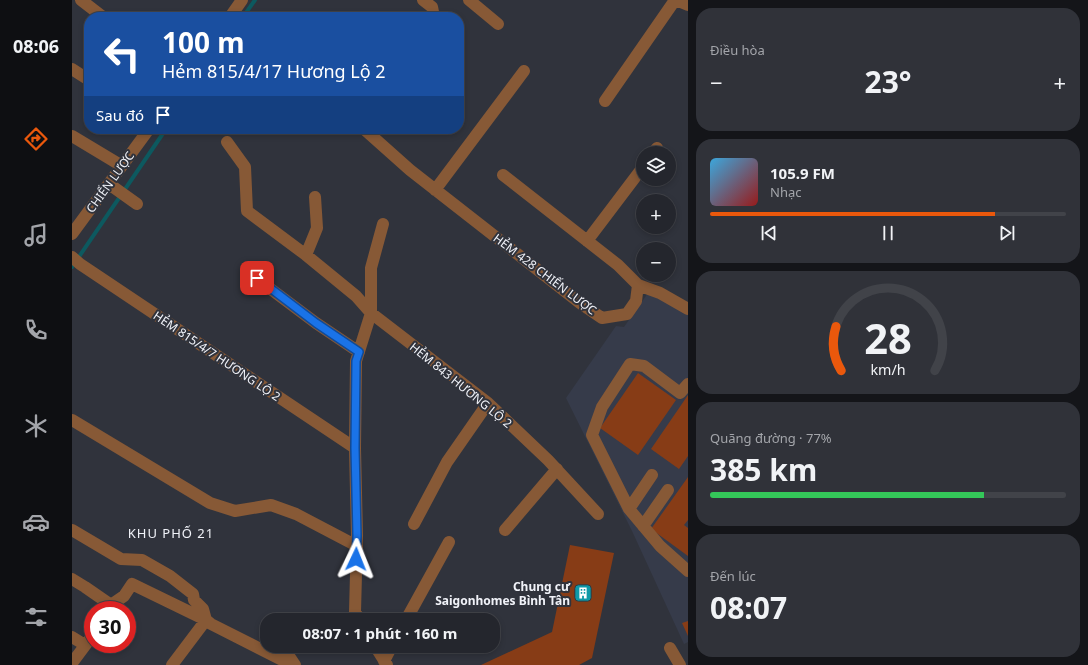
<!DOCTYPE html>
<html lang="vi">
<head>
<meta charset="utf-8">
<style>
  :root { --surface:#24262d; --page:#303239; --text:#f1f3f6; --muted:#a3a5aa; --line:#414349; --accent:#ea580c }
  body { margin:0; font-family:"Noto Sans",sans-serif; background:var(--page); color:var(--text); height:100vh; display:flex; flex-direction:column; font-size:15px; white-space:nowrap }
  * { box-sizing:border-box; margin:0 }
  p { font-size:13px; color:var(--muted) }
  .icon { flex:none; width:22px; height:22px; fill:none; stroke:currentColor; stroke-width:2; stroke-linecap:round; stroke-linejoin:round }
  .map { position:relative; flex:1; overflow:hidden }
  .details { display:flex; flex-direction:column; gap:8px; padding:8px; background:#141519; width:400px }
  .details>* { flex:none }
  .top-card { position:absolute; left:12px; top:12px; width:380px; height:122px; border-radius:16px; box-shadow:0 2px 6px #0003,0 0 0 1px var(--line); background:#1a4fa0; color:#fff; overflow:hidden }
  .buttons { position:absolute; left:564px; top:146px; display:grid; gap:8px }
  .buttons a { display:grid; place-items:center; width:40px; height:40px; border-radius:50%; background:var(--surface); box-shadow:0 2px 6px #0003,0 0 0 1px var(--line); font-size:20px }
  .speed { position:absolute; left:12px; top:601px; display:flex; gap:8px; font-size:20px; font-weight:700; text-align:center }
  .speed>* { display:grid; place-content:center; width:52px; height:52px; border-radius:50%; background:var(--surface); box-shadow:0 2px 6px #0003,0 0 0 1px var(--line); line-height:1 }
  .speed .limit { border:6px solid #d22; background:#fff; color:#111 }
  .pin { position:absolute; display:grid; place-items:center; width:34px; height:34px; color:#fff; margin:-17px; border-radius:8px; box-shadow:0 2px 6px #0006 }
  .me { position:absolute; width:44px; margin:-22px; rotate:2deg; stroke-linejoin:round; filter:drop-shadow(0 0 3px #0008) }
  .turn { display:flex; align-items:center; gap:14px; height:84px; padding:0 12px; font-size:18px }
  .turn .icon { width:52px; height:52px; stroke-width:2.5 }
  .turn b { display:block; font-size:28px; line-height:34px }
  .then { display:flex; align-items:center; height:38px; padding:0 12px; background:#0003; gap:8px; font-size:15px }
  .big { font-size:30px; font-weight:700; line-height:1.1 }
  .details .card { flex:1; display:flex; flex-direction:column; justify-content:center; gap:6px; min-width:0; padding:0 14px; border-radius:16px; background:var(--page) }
  .details .dial { align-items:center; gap:0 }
  .dial svg { height:104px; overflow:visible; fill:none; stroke:var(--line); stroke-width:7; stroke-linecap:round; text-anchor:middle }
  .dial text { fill:var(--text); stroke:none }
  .song { display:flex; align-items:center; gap:12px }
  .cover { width:48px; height:48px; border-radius:6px; background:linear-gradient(135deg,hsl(200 70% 55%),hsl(0 70% 35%)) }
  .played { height:4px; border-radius:2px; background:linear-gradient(90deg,var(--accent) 80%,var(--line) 80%) }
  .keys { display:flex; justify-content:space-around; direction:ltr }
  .heat { display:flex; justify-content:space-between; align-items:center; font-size:22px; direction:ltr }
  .charge { height:6px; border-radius:3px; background:linear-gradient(90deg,#34c759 77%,var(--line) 0) }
  .trip { position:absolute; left:188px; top:613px; width:240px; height:40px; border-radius:16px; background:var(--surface); box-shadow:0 2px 6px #0003,0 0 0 1px var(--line); font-weight:700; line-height:40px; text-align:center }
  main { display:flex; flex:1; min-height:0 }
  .tab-bar { display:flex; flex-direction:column; width:72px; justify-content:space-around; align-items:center; background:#0e0f12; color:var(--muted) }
  .tab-bar .icon { width:28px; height:28px }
  .tab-bar .active { color:var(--accent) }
  .tab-bar b { font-size:18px; color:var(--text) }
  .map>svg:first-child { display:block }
  .built { fill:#363b4a }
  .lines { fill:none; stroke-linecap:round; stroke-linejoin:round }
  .stream { stroke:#0d595f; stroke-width:4 }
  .building { fill:#873c16 }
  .minor { stroke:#875936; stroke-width:12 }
  .route-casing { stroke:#114b97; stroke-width:10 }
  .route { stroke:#1a73e8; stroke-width:7 }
  .labels { text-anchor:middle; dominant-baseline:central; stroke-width:4; stroke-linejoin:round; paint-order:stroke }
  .street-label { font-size:12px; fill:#f0f2f8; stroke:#30333c }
  .poi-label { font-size:12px; font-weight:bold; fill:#f0f2f8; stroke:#30333c; text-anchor:end }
  .neighbourhood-label { font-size:13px; letter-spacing:1px; fill:#f0f2f8; stroke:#30333c }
</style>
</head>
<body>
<main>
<nav class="tab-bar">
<b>08:06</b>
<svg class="icon active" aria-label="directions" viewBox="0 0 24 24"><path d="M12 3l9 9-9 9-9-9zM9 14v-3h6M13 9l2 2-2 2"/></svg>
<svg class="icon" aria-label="music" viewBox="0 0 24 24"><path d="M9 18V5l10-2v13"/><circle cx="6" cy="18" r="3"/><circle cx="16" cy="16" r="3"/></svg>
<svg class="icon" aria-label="phone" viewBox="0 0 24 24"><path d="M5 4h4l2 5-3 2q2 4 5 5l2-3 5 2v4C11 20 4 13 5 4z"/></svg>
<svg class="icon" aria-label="climate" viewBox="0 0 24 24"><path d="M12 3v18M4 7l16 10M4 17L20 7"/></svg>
<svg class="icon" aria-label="car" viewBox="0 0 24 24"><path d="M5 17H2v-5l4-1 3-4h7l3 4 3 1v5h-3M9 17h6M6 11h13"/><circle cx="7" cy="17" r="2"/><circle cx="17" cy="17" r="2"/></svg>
<svg class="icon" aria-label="filters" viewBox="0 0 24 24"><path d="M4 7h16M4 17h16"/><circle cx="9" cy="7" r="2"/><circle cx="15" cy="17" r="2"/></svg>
</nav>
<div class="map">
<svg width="616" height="665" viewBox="0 0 616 665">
  <rect width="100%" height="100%" fill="#30333c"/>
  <path class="built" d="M576,293L616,314V642L612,644L560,531L494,398L544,326L552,327Z"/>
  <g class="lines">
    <path class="stream" d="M171,17L183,0
      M0,267L94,129"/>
  </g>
  <path class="building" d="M566,373L604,400L566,455L528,428Z
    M616,395V456L607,469L579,449Z
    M616,477V520L612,525L616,528V556L579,529Z
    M498,545L542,553L520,658L507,665H409L480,632Z
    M616,621V636L610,623Z"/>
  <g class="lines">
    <path class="minor" d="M9,0L31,17
      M351,0L360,7L362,17
      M397,0L426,24
      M604,0L616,5
      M158,17L170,0
      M0,69L17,80
      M533,101L603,0
      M292,129L338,170L508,303L530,318L555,314L564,301L566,285
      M0,136L50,166
      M155,142L173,167L175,211L234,255
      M581,153L585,148
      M431,175L546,265L566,285L588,293L616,309
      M37,184L65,204
      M363,190L452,71
      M243,197L245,228L234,255L284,296L299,313L416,403L476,460L526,514
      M0,234L77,129
      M515,241L571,167
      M0,257L8,264L283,448
      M176,272L244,323L287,352
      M616,384L608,393L572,366L558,364L530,407L520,435L557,509L588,546L616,571
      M0,420L138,503L163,511L199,505L224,514L285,546
      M557,509L580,475
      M342,524L375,462L416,403
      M571,526L596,490
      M0,530L49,559L70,560L98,576L121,594L122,600L131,609L134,620
      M433,530L485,469
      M0,579L13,587L39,605
      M37,610L39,605L52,596L60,584L134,620L139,624L220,665
      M211,620L212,618
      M288,620L283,612L285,536L283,448L284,361L299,313V268L311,224
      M334,620L377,542
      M0,637L13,645
      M212,646L213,650L223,665
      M303,646L315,665
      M598,648L608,665
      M312,661L320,646
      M0,663L21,635
      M100,665L134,620"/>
  </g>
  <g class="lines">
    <defs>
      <path id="route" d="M185,278L244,323L287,352L284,361L283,448L285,536L284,559"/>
    </defs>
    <use href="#route" class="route-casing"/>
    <use href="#route" class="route"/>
  </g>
  <defs>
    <symbol id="building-square" viewBox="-11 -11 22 22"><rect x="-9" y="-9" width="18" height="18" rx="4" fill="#0f9aa8" stroke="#30333c"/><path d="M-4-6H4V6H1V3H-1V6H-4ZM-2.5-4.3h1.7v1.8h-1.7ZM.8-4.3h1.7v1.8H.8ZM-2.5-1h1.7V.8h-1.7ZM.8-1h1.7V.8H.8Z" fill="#fff"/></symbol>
  </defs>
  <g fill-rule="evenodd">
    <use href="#building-square" x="501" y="583" width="20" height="20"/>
  </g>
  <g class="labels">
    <g class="street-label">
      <text transform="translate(38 182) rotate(-54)">CHIẾN LƯỢC</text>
      <text transform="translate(473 274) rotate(37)">HẺM 428 CHIẾN LƯỢC</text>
      <text transform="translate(145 356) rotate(34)">HẺM 815/4/7 HƯƠNG LỘ 2</text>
      <text transform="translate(389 385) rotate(39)">HẺM 843 HƯƠNG LỘ 2</text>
    </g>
    <g class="poi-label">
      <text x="498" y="586">Chung cư<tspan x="498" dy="14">Saigonhomes Bình Tân</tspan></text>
    </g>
    <g class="neighbourhood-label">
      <text x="99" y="533">KHU PHỐ 21</text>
    </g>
  </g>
</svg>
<div class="buttons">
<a><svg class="icon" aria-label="layers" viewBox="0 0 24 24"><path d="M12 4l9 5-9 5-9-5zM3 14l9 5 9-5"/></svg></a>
<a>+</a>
<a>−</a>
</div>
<div class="speed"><div class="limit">30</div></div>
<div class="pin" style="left:185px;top:278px;background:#d93025"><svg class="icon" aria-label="arrive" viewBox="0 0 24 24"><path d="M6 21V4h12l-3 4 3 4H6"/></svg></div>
<svg class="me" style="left:284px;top:559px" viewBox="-20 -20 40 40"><path d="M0-17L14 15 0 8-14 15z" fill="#1a73e8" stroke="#fff" stroke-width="4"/></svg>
<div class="trip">08:07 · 1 phút · 160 m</div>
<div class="top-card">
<div class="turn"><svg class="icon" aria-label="left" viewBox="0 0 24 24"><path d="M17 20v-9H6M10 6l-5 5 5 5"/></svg><div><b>100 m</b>Hẻm 815/4/17 Hương Lộ 2</div></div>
<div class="then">Sau đó<svg class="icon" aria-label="arrive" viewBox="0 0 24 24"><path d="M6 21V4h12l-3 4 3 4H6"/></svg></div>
</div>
</div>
<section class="details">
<div class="card"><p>Điều hòa</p>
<div class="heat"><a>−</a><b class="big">23°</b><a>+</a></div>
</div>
<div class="card">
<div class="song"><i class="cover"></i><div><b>105.9 FM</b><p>Nhạc</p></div></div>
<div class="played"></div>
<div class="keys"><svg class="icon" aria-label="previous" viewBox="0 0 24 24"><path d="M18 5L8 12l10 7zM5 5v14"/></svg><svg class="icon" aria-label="pause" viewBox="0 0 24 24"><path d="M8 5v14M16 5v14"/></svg><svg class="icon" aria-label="next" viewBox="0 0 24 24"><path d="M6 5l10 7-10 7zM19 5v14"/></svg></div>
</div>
<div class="card dial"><svg viewBox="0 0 100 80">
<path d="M14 69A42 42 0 1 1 86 69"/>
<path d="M14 69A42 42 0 0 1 10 35" stroke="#ea580c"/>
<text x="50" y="56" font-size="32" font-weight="700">28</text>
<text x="50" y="72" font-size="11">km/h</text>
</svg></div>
<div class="card"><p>Quãng đường · 77%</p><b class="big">385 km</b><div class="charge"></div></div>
<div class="card"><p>Đến lúc</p><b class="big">08:07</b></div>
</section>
</main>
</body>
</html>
